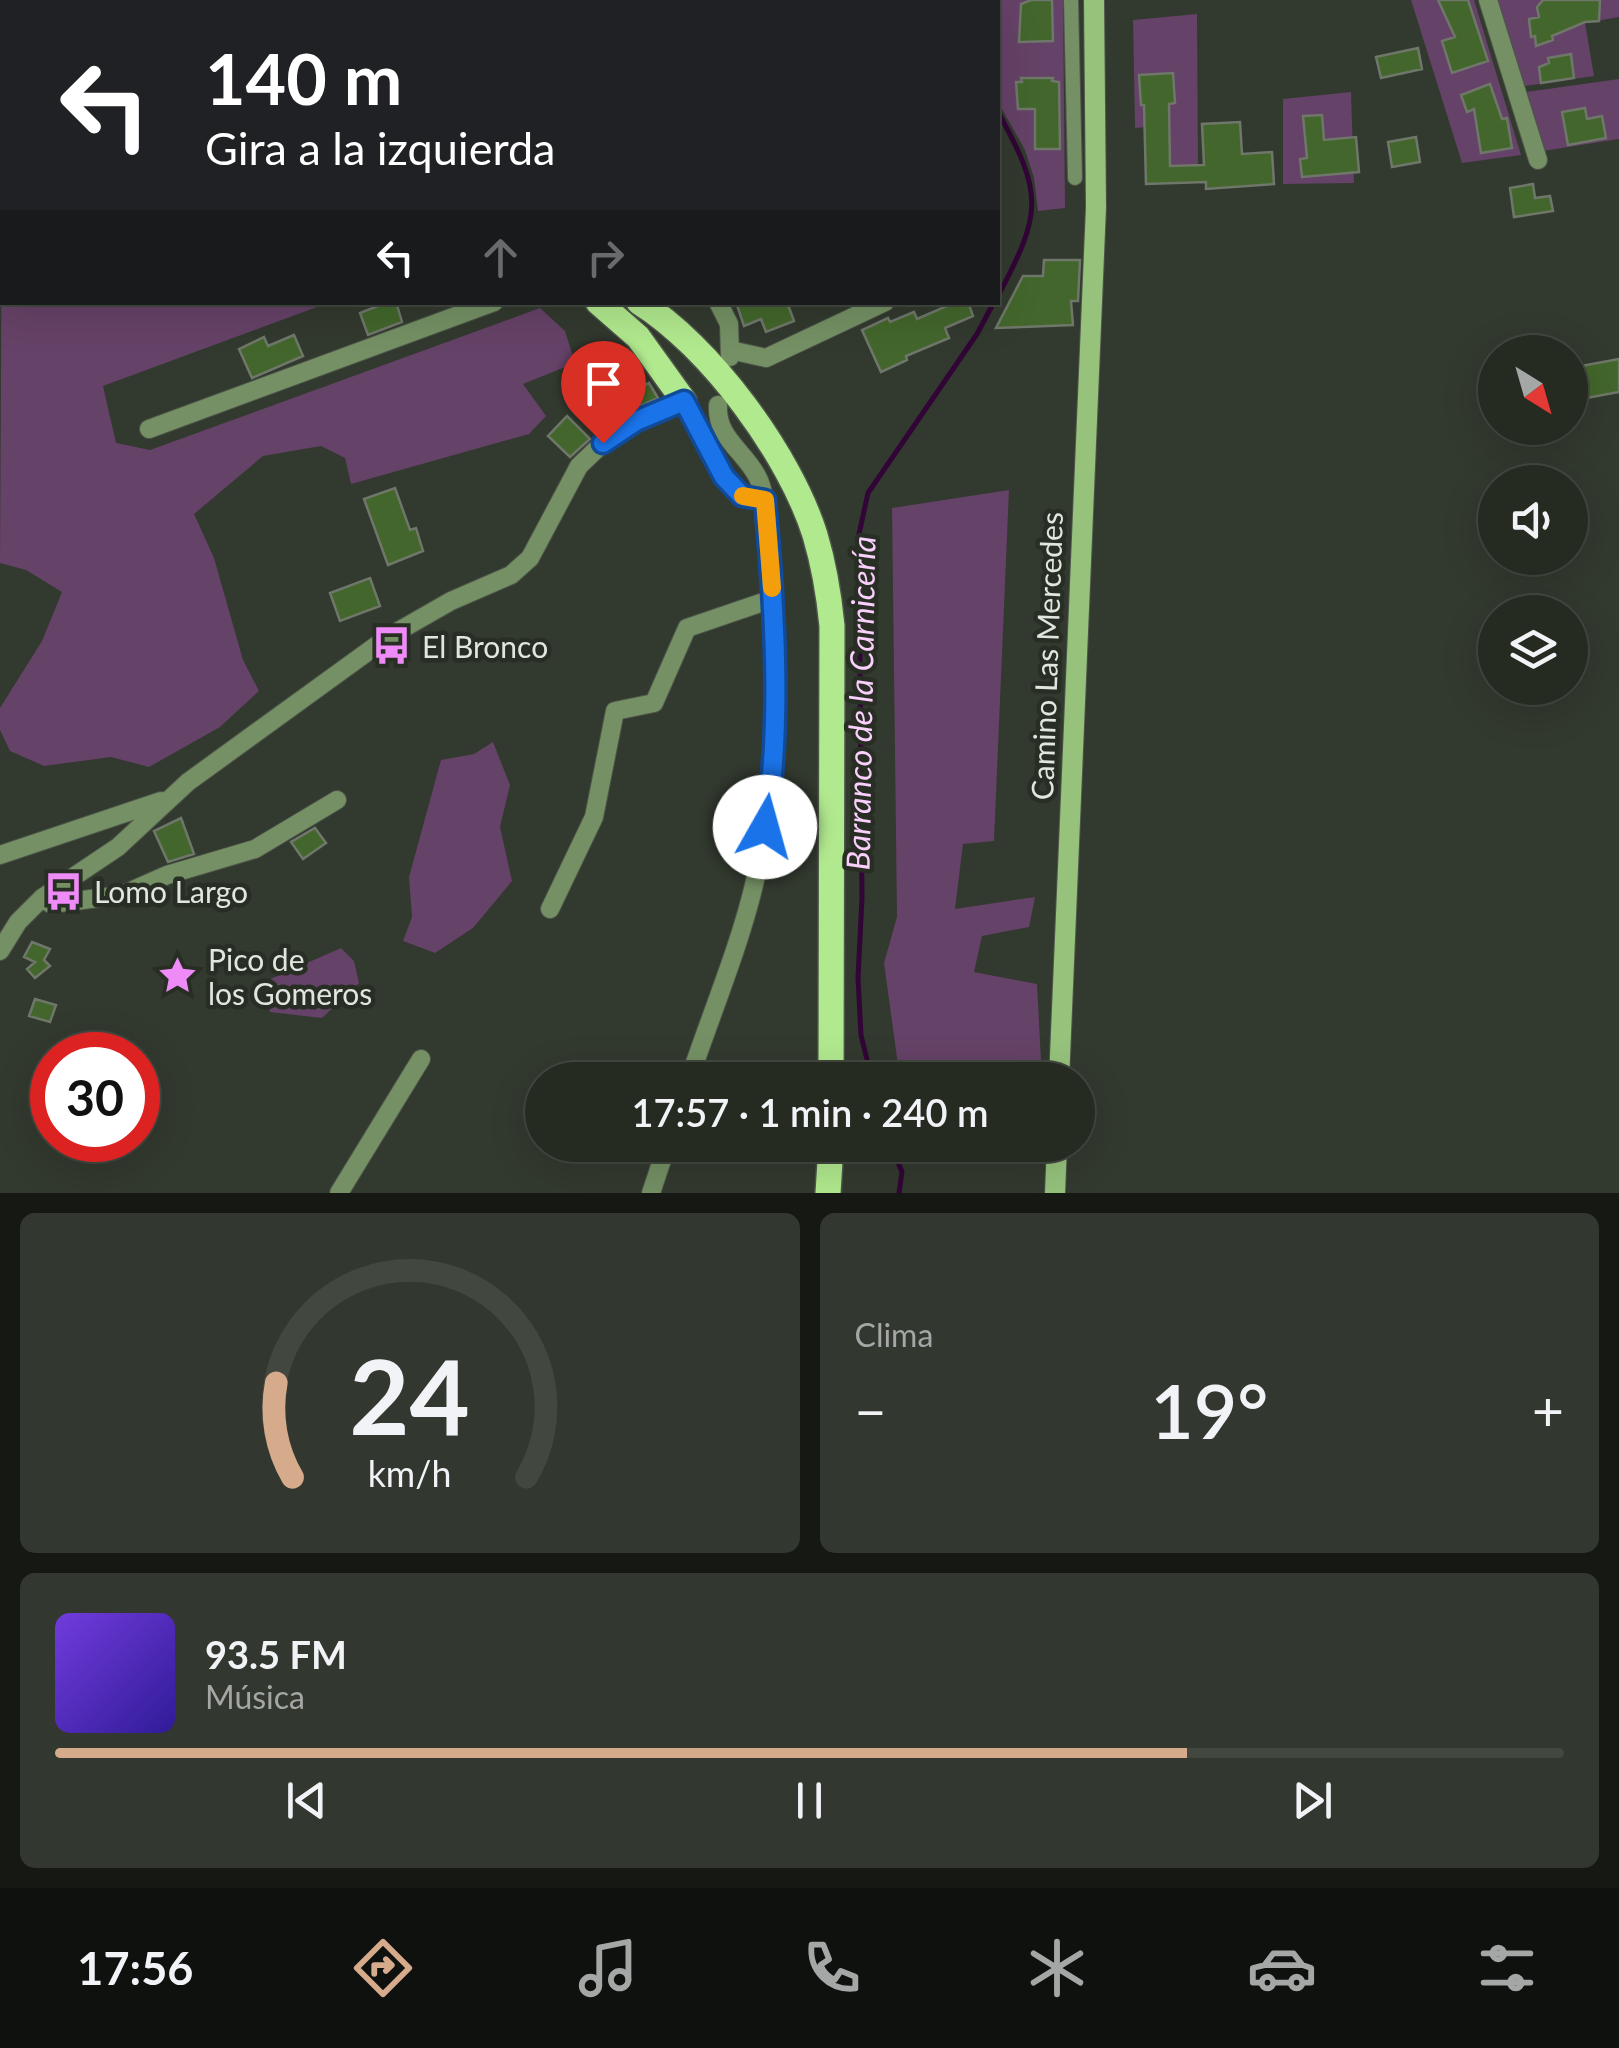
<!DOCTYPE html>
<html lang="es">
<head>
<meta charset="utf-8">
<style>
  :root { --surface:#262b22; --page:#32372f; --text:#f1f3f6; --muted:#a4a7a5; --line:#424740; --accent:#d6ab8b }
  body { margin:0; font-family:Lato,sans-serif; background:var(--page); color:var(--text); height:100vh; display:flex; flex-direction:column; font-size:38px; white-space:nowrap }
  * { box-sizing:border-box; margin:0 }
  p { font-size:32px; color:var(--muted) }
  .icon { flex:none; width:55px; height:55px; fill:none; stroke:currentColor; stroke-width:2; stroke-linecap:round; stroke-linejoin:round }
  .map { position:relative; height:1193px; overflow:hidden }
  .drawer { display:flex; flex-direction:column; gap:20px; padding:20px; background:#151813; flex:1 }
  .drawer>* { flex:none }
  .guide { position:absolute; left:0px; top:0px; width:1000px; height:305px; box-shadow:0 10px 40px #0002,0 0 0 2px var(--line); background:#202124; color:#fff; overflow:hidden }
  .needle { width:65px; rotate:143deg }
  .tools { position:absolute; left:1478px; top:335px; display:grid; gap:20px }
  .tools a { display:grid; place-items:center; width:110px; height:110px; border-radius:50%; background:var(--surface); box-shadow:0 10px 40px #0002,0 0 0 2px var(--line); font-size:50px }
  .speed { position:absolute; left:30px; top:1032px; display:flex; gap:20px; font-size:50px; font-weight:700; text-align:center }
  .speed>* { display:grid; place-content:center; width:130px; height:130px; border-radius:50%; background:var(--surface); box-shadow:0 10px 40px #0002,0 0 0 2px var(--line); line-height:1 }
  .speed .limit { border:15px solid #d22; background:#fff; color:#111 }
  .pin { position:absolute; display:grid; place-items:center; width:85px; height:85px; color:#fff; margin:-102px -42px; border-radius:50% 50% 50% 0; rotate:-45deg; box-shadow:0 0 10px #0007 }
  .pin .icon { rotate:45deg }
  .me { position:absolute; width:110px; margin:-55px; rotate:7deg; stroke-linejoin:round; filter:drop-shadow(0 0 8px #0008) }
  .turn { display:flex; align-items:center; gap:35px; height:210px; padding:0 40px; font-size:45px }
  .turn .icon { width:130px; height:130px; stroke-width:2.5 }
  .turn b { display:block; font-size:70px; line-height:85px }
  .lanes { display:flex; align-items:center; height:95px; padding:0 40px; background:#0003; justify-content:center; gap:50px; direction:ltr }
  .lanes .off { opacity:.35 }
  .big { font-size:75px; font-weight:600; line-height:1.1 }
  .drawer .card { flex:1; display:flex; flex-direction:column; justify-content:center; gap:15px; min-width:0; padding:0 35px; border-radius:15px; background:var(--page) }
  .drawer .dial { align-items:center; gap:0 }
  .dial svg { height:260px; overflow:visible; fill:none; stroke:var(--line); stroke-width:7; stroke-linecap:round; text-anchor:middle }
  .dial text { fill:var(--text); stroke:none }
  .song { display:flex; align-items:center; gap:30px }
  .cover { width:120px; height:120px; border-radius:15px; background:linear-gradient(135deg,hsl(260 70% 55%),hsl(250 70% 35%)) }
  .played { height:10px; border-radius:5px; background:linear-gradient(90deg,var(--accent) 75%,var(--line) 75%) }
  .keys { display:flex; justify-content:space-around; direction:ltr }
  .heat { display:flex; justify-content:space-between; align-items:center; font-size:55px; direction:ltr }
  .drawer .tiles { flex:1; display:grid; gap:20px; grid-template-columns:1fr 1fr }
  .card:last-child { grid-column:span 2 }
  .trip { position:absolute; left:525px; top:1062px; width:570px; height:100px; border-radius:50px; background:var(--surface); box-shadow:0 10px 40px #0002,0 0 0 2px var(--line); font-weight:600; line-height:100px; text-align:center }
  .dock { display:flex; height:160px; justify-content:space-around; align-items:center; background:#0f110e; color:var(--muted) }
  .dock .icon { width:70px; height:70px }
  .dock .on { color:var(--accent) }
  .dock b { font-size:45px; color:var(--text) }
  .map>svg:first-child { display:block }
  .green { fill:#654267 }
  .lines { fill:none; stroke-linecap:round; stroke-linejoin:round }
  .stream { stroke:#310535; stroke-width:5 }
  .building { fill:#42662b; stroke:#6f766a; stroke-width:2.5 }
  .pedestrian-casing { stroke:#4e554a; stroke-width:16 }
  .minor-casing { stroke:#4e554a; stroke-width:20 }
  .secondary-casing { stroke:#4e554a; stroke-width:22 }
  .primary-casing { stroke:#4e554a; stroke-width:28 }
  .pedestrian { stroke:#749064; stroke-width:14 }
  .minor { stroke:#749064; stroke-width:18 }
  .secondary { stroke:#96c27c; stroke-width:20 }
  .primary { stroke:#b1e98e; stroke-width:25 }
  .route-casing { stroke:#114b97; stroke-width:25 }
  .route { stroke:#1a73e8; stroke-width:18 }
  .slow { stroke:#f59e0b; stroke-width:18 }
  .labels { text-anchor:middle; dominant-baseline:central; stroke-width:9; stroke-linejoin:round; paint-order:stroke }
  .poi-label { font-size:30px; fill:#e2e6e0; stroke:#282e24; text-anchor:start }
  .street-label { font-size:30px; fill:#e2e6e0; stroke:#282e24 }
  .water-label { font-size:32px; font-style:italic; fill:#fad0fd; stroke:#282e24 }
</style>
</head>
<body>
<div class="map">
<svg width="1619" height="1193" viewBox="0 0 1619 1193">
  <rect width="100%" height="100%" fill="#32392e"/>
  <path class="green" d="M0,0H211L212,2H2L0,118Z
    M927,0H1063L1065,208L1038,211L1034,178L1025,150L998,102V2Z
    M1411,0H1474L1521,155L1462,163Z
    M1497,0H1619V17L1585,23L1594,76L1525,86Z
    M1197,14L1198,166H1170L1145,127L1135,128L1133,20Z
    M1619,79V139L1543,151L1526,92Z
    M1351,92L1354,183L1283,184V99Z
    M2,178V302L328,303L103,386L116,443L150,450L540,308L565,331L575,363L523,384L546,416L529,434L351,484L345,458L321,446L263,456L194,514L214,558L243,660L259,691L220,727L149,767L111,757L44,766L10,751L0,730V708L42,641L62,592L26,570L0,563Z
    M1009,490L994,841L963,844L955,909L1035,897L1029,927L982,936L974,972L1037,984L1042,1080H900L884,963L897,917L892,508Z
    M493,742L510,785L500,827L512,881L473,928L435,953L403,941L412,917L409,877L441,760L474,754Z
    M341,948L354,961L359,983L322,1018L270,1012L266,981Z"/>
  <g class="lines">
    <path class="stream" d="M910,0L912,2
      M998,112C1044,195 1042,213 998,296
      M872,1080L861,1035L858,978L862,898L859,534L868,493L977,334L994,302
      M891,1145L902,1172L899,1193"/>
  </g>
  <path class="building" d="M1031,0H1052L1053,41L1019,42L1021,4Z
    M1438,0H1468L1488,61L1452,73L1442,41L1455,37Z
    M1543,0H1600L1599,21L1585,22L1552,36L1553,40L1536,46L1535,36L1531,37L1529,19L1539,17L1537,7Z
    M1418,48L1422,69L1381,78L1376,57Z
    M1571,54L1574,78L1541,83L1539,67L1549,63L1548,58Z
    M1173,73L1175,103L1169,104L1170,166L1204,165L1202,124L1240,122L1242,154L1272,152L1274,184L1206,189V182L1146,184L1144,105H1141L1139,75Z
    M1021,78H1053L1052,81L1059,82L1060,149H1035V109H1018L1016,82H1022Z
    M1490,84L1502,119L1507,118L1512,148L1481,153L1474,109L1467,112L1461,95Z
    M1585,108L1587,119L1602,116L1606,138L1568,145L1562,112Z
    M1322,115L1324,140L1356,137L1359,172L1302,177L1300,159L1307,158L1303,116Z
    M1416,137L1420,162L1392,167L1388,142Z
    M1533,184L1535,198L1550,196L1553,211L1514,217L1510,188Z
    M1044,260H1080L1078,301H1071L1073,325L996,328L1023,276H1043Z
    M388,302H396L402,322L368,335L360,313Z
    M736,302H787L794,321L766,332L761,319L744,326Z
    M956,302H968L973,316L945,328L949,338L906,356L907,360L881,372L862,330L888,318L890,322L914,312L917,319Z
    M294,335L303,356L252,378L239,349L264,337L268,346Z
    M1619,359V392L1570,401V368Z
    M649,383L658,398L627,412L618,399Z
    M567,416L590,439L570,457L548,436Z
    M395,488L410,530L416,528L423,551L388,565L364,499Z
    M370,578L380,606L340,621L330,593Z
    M181,818L194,854L168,862L154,831Z
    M315,828L326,843L303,859L291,842Z
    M32,942L50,949L44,960L50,966L35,978L27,969L35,962L24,957Z
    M35,999L56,1005L50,1022L29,1016Z"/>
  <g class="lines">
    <defs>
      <path id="pedestrian" d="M1071,0L1075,178"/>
      <path id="minor" d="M617,0L618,2
        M1488,0L1538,160
        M718,302L729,324L730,357
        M730,350L766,358L885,302
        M149,429L494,302
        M0,855L161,801
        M42,898L51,904L122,895L167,875L255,849L337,800
        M550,909L594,817L615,711L654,703L687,628L772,599
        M0,951L18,922L42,898L118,847L188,782L388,637L451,601L511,575L530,558L579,466L603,443L636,421L684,401L724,477L742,496L765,499
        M689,1080C710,1017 739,948 754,885C781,770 778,645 767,528C766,510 765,491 757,476C743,450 716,437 718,405
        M339,1193L421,1059
        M651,1193L667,1145"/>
      <path id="secondary" d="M1059,1080L1096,207L1094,0
        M1055,1193L1057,1145"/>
      <path id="primary" d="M286,0L287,2
        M598,302L638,337L684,401
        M639,302C710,346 790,455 815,535C824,565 829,595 832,626L831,1080
        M828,1193L831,1145"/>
    </defs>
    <use href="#pedestrian" class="pedestrian-casing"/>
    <use href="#minor" class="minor-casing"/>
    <use href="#secondary" class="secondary-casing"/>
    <use href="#primary" class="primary-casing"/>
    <use href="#pedestrian" class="pedestrian"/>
    <use href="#minor" class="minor"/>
    <use href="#secondary" class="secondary"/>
    <use href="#primary" class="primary"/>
  </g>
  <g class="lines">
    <defs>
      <path id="route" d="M603,443L636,421L684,401L724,477L742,496L765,500C774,600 783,729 765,827"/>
    </defs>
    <use href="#route" class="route-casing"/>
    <use href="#route" class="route"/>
    <path class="slow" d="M743,496L765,500L772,588"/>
  </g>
  <defs>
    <symbol id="bus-bare" viewBox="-9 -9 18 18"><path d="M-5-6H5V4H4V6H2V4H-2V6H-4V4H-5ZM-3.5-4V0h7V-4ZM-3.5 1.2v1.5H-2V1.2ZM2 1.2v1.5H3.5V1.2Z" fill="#ef8bf7" stroke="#282e24" stroke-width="2.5" paint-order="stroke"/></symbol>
    <symbol id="sight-bare" viewBox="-9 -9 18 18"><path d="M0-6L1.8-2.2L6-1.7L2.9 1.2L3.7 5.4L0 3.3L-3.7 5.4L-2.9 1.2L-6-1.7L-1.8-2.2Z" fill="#ef8bf7" stroke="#282e24" stroke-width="2.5" paint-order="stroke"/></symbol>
  </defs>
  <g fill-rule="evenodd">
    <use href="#bus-bare" x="364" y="618" width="55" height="55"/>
    <use href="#bus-bare" x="36" y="864" width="55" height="55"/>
    <use href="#sight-bare" x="150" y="948" width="55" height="55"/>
  </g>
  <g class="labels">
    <g class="poi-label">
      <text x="422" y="646">El Bronco</text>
      <text x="94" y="891">Lomo Largo</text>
      <text x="208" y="959">Pico de<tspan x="208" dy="34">los Gomeros</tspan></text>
    </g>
    <g class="street-label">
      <text transform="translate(1046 656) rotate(-88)">Camino Las Mercedes</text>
    </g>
    <g class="water-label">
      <text transform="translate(860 703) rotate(-89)">Barranco de la Carnicería</text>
    </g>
  </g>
</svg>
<div class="tools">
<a><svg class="needle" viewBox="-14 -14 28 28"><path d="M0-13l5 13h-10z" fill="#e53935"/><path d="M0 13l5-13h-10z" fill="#a4a7a5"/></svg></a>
<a><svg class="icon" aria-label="sound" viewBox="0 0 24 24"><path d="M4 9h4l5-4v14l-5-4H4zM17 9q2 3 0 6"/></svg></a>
<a><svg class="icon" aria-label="layers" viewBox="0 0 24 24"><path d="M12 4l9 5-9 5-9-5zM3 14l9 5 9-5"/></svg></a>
</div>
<div class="speed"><div class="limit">30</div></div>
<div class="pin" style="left:603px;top:443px;background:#d93025"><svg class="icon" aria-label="arrive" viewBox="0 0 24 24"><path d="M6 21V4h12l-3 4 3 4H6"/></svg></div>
<svg class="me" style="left:765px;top:827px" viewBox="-20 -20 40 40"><circle r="19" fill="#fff"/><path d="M0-13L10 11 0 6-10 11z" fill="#1a73e8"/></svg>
<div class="trip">17:57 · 1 min · 240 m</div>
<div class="guide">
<div class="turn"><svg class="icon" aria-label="left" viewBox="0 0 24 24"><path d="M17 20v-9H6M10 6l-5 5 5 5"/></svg><div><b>140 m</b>Gira a la izquierda</div></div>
<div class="lanes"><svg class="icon" aria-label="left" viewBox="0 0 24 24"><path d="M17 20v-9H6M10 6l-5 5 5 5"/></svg><svg class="icon off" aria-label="ahead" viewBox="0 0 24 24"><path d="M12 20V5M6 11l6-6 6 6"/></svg><svg class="icon off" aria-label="right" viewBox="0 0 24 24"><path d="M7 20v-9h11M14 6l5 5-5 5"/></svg></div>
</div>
</div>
<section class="drawer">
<div class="tiles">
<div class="card dial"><svg viewBox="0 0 100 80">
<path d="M14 69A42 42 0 1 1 86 69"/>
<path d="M14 69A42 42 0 0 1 9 40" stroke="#d6ab8b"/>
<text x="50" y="56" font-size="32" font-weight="700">24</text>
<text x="50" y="72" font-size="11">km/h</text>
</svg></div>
<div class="card"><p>Clima</p>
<div class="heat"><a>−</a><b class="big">19°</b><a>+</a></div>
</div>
<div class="card">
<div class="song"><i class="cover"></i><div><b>93.5 FM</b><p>Música</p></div></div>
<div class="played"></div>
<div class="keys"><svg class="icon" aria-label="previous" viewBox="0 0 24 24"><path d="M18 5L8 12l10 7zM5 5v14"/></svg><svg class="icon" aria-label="pause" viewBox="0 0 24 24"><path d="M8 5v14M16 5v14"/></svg><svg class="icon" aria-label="next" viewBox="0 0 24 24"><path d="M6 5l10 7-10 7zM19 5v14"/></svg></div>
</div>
</div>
</section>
<nav class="dock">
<b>17:56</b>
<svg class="icon on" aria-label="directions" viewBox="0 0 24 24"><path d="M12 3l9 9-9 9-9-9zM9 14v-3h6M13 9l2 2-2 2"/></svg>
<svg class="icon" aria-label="music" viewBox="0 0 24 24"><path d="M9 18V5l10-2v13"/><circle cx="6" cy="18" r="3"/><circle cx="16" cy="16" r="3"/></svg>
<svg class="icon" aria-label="phone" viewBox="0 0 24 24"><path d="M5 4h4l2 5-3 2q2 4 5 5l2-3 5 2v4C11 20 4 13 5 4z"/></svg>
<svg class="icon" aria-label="climate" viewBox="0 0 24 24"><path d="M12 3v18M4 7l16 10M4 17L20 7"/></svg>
<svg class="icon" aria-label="car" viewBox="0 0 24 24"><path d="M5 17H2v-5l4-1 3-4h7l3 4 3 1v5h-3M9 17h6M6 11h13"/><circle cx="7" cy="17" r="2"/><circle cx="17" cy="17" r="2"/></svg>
<svg class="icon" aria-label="filters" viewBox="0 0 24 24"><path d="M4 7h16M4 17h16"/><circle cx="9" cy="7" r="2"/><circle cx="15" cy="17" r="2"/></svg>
</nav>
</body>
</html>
